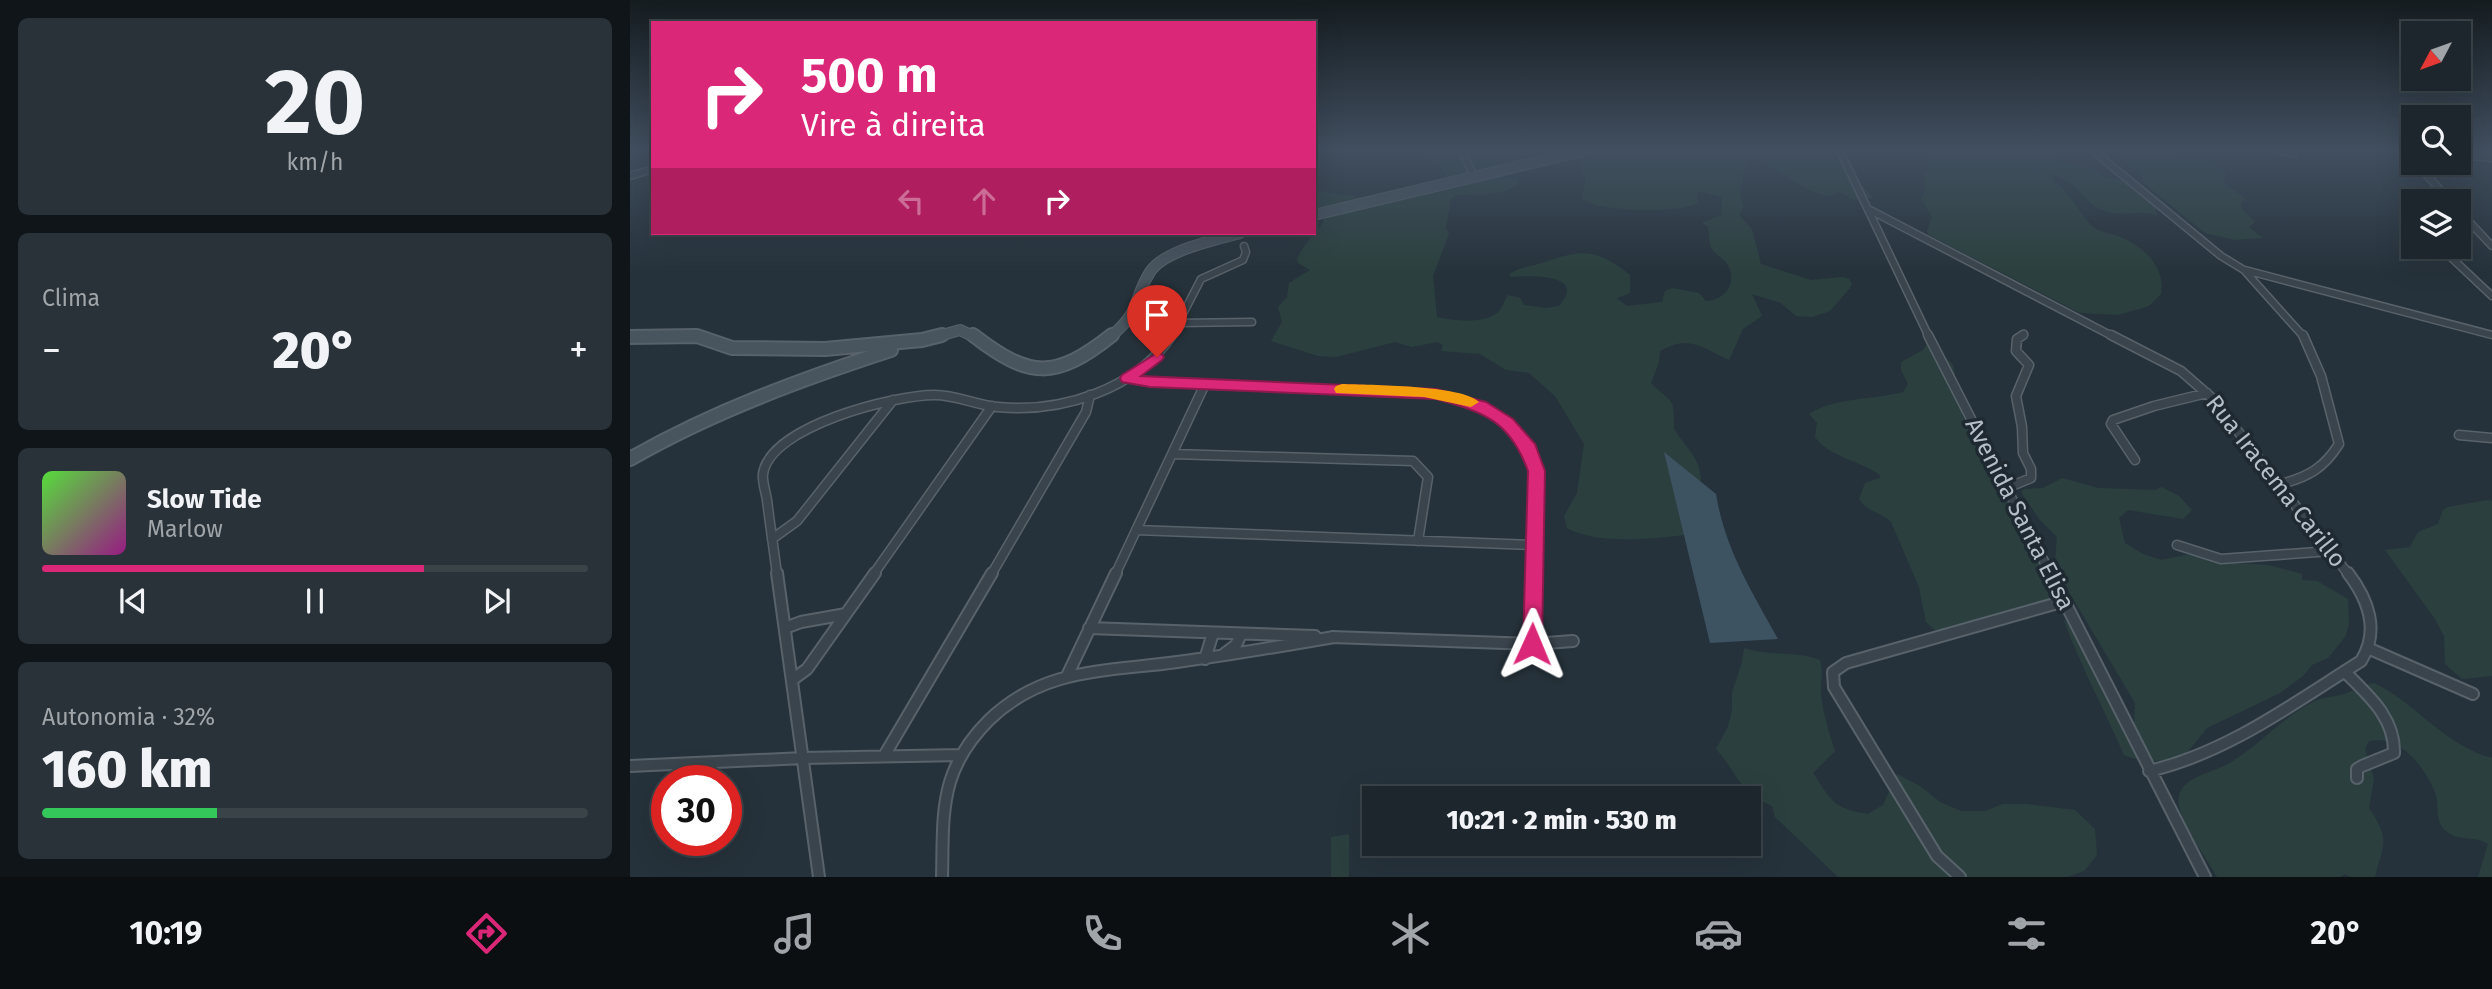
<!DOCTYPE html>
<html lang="pt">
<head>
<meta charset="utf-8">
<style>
  :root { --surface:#1c262c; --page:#293238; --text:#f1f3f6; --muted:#a0a5a9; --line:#3a4348; --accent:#db2777 }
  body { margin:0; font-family:"Fira Sans",sans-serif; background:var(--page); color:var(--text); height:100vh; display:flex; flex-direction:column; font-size:26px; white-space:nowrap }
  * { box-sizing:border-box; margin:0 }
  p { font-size:23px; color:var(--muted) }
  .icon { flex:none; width:38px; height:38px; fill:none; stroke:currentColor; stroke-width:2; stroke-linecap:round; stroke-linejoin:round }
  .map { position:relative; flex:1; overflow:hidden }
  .side { display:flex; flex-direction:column; gap:18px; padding:18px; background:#0f1518; width:630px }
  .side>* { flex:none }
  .top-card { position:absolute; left:21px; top:21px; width:665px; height:214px; border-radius:0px; box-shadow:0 7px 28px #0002,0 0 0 2px var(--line); background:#db2777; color:#fff; overflow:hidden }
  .needle { width:46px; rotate:229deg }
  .fabs { position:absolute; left:1771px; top:21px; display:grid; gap:14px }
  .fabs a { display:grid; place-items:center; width:70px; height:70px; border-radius:0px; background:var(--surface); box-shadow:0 7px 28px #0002,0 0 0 2px var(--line); font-size:35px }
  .speed { position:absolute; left:21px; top:765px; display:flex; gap:14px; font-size:35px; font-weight:700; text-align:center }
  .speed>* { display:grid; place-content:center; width:91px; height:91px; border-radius:50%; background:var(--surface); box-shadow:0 7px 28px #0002,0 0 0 2px var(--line); line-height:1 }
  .speed .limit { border:10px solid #d22; background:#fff; color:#111 }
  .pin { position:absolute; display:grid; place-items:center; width:60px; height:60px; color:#fff; margin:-72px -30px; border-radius:50% 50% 50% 0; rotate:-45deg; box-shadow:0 0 7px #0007 }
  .pin .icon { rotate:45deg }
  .me { position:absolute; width:77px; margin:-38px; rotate:1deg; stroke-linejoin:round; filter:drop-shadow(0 0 5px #0008) }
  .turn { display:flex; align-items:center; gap:24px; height:147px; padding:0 35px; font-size:32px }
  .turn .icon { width:91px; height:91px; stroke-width:2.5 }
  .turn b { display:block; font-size:49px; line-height:60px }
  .lanes { display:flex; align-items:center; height:66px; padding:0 35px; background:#0003; justify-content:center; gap:35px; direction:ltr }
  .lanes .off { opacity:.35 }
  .big { font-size:52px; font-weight:800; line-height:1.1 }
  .side .widget { flex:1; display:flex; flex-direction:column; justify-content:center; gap:10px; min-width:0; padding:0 24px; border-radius:10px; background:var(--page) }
  .side .dial { align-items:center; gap:0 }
  .dial b { font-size:91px; line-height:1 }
  .song { display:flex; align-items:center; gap:21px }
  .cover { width:84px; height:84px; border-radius:10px; background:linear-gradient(135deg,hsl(110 70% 55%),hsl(310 70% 35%)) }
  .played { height:7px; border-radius:4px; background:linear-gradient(90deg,var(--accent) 70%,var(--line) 70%) }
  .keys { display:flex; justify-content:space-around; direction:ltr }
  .heat { display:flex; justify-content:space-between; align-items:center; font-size:38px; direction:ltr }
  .charge { height:10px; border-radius:5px; background:linear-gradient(90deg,#34c759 32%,var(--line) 0) }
  .trip { position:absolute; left:732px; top:786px; width:399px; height:70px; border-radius:0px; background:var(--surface); box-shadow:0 7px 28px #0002,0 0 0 2px var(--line); font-weight:800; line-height:70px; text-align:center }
  .tab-bar { display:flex; height:112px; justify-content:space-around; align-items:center; background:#0b0f12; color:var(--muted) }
  .tab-bar .icon { width:49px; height:49px }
  .tab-bar .current { color:var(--accent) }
  .tab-bar b { font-size:32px; color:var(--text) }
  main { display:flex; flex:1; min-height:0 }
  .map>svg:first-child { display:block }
  .green { fill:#2b403e }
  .water { fill:#3d5362 }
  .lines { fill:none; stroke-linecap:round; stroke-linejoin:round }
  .street-far2-casing { stroke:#58626a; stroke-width:9 }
  .street-far1-casing { stroke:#58626a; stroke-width:11 }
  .street-casing { stroke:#58626a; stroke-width:14 }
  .secondary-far1-casing { stroke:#58626a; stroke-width:12 }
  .secondary-casing { stroke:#58626a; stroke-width:16 }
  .street-far2 { stroke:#3a444c; stroke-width:6 }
  .street-far1 { stroke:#3a444c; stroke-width:8 }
  .street { stroke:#3a444c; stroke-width:10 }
  .secondary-far1 { stroke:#48545e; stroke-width:10 }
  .secondary { stroke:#48545e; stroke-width:12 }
  .route { fill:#db2777; stroke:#8e194d; stroke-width:2 }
  .slow { fill:#f59e0b }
  .labels { text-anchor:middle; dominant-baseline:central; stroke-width:7; stroke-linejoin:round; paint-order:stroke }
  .street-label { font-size:24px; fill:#b6bfc7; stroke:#1f2931 }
</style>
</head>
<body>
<main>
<section class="side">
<div class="widget dial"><b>20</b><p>km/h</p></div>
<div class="widget"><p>Clima</p>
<div class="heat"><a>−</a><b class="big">20°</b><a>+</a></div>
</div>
<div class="widget">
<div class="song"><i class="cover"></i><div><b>Slow Tide</b><p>Marlow</p></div></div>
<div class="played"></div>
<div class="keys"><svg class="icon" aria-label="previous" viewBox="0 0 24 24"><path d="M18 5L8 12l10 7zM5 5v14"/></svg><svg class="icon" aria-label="pause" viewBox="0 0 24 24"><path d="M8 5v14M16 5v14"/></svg><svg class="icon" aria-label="next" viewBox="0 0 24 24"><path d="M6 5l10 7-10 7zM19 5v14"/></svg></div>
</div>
<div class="widget"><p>Autonomia · 32%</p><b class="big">160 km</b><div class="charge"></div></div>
</section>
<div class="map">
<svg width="1862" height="877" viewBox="0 0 1862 877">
  <rect width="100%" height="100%" fill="#26323b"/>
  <path class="green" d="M759,149H919C899,167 866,162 843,175L887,179L889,183C874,197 846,194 826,195L821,199L816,228L819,234L803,276L807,317C824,321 857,325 870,310C874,305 874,300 878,295L890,298L894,305L916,308L929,306C932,302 937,296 937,291C939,274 892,276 881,277L879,274C890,267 903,266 915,262C953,248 969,250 1000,275V293L987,298L997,306L1032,302L1035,291L1042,288L1069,293L1076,301C1094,300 1108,285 1098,265C1094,259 1086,255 1082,249C1078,242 1080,234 1078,227L1072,223L1091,215L1092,197L1067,191L1068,203C1052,213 964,213 952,198L955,180L950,164L956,155L975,149H1214L1228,181L1243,198L1224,200L1209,192L1202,196C1170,194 1151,164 1120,160L1117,161L1110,195L1114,206L1109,215L1122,229L1131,264L1181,280L1213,277L1219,279L1222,284L1220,288L1200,311L1182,317L1166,316L1151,303L1122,294L1132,316L1113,329L1099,360C1071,347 1059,334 1030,351L1029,362L1021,383C1044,406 1044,395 1044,429C1050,439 1058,447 1064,457C1078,479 1068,512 1060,534C1027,539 966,545 937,528L934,516L947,493L954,444L925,396L899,373L876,370L850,354L811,351L813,345L807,342L782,347L765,342L706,357L688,356L641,341L652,322L648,307L657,297L659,283L680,270L668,263L667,259C673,243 692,229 694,219L684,211V190L735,198L814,185L817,178C813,158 776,154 759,149Z
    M1240,149H1451L1460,158L1427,157L1425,159L1431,163L1456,166L1479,178L1495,180L1525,205L1527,215C1509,209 1490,218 1472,210C1452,201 1447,182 1424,175L1422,180C1441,193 1447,209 1460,224C1465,231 1477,232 1485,235C1510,244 1536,264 1531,294L1519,306L1488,315L1450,313L1299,235L1297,231L1302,217L1291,199L1296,187L1294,174L1301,167L1296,159L1263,151Z
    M1473,149H1541L1565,160L1583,161L1596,173L1594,183L1616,199L1611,203L1612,209L1625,222L1619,227L1633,238L1605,240L1575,233L1515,184L1509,170Z
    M1299,341L1323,365L1333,417L1349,439L1369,490L1382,507L1381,510C1404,534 1422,567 1426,600L1398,619L1328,631L1305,630L1296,622L1289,587L1261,522C1251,512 1237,512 1229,499L1235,483L1250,478V475C1231,461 1199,457 1185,437L1187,423L1179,414C1206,397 1243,400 1273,392L1278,384L1271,370V362L1293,350Z
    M1432,478L1468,488L1525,490L1532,487L1549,496L1562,510L1553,519L1498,510L1489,518L1495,543L1513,554L1531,560L1561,554L1580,555L1601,563L1638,565L1672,574V580L1687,581L1718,599L1719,624L1715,637L1698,658L1682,665L1673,676L1650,693L1577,728L1552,759C1533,761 1513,763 1494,755C1474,709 1450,665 1433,618L1443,630L1487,715L1504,727L1505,703L1439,592L1425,562L1427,537L1410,520L1391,492L1394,489L1413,488Z
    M1857,500L1862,501V676L1832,679L1815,664L1814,636L1805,619L1755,550L1780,547L1788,532L1808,524L1813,510L1818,507Z
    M1114,648C1139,657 1166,650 1190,660C1194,672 1190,682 1191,694C1193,714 1199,732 1205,751L1183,773C1202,801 1202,808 1238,814L1253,805L1267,774L1290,786L1310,802L1331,811H1355L1373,804H1397L1445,810L1465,829L1467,855L1454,871L1437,877H1208L1145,817L1142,806C1106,790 1109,774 1086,749L1098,727L1102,710V693L1112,662Z
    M1744,683C1786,703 1815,746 1862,758V877H1848L1858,844C1845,835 1827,842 1816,831C1803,820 1811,805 1804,790C1794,766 1769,734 1739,741L1735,749L1744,779L1739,808C1760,839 1754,842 1745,877H1721L1715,874L1710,877H1587C1577,857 1544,817 1549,796C1553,777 1581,773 1596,765C1627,748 1651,718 1683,702C1693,697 1704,697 1714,694C1725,690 1731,685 1744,683Z
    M719,834V877H701V837Z"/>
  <path class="water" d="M1034,452L1086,494C1095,549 1121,590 1148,639L1080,643Z"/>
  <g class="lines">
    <defs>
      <path id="street-far2" d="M831,149L844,177
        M1209,149L1299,337
        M1461,149L1591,256L1614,270L1674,337
        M1644,149L1663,154
        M1768,149L1783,160
        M1829,155L1862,158
        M1786,163L1820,201
        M0,176L23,169
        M1240,210L1484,337
        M1829,211L1862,246
        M1810,247L1862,296
        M1615,270L1862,335
        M548,323L622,322
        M541,337L571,279L613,260L616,252L614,246
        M1390,337L1394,334"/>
      <path id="street-far1" d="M1298,335L1421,575
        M1481,335L1551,371L1583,399L1719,575
        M497,378L520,382L806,394L855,408L882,427L892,440L906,471L904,575
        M1829,435L1862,438
        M542,454L783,461L798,477L788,541
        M1505,460L1481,424L1483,420L1524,406L1577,393
        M1651,484C1678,477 1694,468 1709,444L1691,376L1673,335
        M1377,488L1401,478V469L1393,453L1392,427L1386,396L1399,365L1386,351L1387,339L1393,335
        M506,530L905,545
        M142,539L167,521L263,400
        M1547,545L1591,559L1701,551
        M147,575C144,550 140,525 137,500C136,493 132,482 133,474C140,426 264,395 305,395C326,395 346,405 368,407C431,413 506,390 542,335
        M243,575L362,406
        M361,575L456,412L460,395
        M485,575L575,384"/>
      <path id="street" d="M147,573L189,877
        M1420,573L1575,877
        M155,628L171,622L216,614
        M459,628L685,636
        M702,637L903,644L943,641
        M903,644L904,573
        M1740,649L1843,694
        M594,654L606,645L611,634
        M575,659L583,633
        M1716,673C1739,696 1765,718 1764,753L1732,766L1727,769V778
        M437,676L486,573
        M162,680L177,669L245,573
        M254,756L362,573
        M0,766L173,758L332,755
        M1519,771C1597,753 1664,703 1731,661C1750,631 1738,599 1718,573
        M312,877C313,846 311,812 320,782C327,759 342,737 359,720C414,667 476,672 547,662C599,655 652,646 704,637
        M1330,877L1307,856L1204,687L1203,672L1216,663L1435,601"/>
      <path id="secondary-far1" d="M684,215L961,149
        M27,337H69
        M305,337L330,330L345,337
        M480,337C512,311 502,301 520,272C534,250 586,240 610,233"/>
      <path id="secondary" d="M343,335C400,379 425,380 482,335
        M0,337L67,336L102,348L195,349L292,340L312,335
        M0,459C82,412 172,379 261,350"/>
    </defs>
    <use href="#street-far2" class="street-far2-casing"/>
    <use href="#street-far1" class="street-far1-casing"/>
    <use href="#street" class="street-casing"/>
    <use href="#secondary-far1" class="secondary-far1-casing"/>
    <use href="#secondary" class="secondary-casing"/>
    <use href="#street-far2" class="street-far2"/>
    <use href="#street-far1" class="street-far1"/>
    <use href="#street" class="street"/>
    <use href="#secondary-far1" class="secondary-far1"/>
    <use href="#secondary" class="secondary"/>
  </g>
  <linearGradient id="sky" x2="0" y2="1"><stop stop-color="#151c20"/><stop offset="0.55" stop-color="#414f60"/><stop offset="1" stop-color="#414f60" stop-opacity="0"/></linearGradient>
  <rect width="1862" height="272" fill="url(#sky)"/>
  <path class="route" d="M527,353L532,354L534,357L532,360L511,376L806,389L856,402L883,419L905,444L915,471L912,644L909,650L902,652L896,650L893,644L898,471C880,421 854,412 806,399L520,387L492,382L490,378L492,375Z"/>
  <path class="slow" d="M712,384C738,385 833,385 849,402L841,407L794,397L706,393L704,389L706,386Z"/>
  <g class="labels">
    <g class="street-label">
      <text transform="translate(1646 481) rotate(52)">Rua Iracema Carillo</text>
      <text transform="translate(1390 514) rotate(63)">Avenida Santa Elisa</text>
    </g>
  </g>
</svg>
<div class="fabs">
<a><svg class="needle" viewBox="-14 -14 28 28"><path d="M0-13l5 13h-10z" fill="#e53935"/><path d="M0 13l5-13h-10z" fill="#a0a5a9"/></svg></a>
<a><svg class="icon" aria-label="search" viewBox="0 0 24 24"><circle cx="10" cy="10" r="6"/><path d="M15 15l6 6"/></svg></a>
<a><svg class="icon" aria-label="layers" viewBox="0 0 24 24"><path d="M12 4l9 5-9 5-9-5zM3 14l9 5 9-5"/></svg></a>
</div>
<div class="speed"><div class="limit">30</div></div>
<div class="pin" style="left:527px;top:357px;background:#d93025"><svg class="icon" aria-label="arrive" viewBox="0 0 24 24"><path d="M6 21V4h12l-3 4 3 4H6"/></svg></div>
<svg class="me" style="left:902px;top:644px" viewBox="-20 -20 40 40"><path d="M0-17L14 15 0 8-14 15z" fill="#db2777" stroke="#fff" stroke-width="4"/></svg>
<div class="trip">10:21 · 2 min · 530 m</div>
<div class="top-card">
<div class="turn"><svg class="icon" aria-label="right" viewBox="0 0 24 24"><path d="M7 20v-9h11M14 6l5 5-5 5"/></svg><div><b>500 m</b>Vire à direita</div></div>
<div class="lanes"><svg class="icon off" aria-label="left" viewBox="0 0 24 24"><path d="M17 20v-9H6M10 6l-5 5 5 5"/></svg><svg class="icon off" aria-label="ahead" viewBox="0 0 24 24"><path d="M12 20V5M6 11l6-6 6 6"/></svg><svg class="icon" aria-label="right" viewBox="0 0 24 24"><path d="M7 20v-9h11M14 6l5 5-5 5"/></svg></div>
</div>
</div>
</main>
<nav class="tab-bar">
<b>10:19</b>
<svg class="icon current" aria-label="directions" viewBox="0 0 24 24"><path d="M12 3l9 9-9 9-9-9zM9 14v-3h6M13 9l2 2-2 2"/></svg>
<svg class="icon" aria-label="music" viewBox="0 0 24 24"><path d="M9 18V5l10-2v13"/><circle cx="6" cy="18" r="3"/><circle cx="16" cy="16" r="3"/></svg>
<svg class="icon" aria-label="phone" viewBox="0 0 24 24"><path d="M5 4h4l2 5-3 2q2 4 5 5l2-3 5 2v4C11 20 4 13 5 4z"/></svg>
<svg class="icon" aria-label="climate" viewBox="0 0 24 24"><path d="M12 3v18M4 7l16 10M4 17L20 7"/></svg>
<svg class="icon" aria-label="car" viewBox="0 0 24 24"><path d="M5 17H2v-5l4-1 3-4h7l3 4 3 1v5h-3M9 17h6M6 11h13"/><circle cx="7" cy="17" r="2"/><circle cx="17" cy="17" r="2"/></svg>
<svg class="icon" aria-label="filters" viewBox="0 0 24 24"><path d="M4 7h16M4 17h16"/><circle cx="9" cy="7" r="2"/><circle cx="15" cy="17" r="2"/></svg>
<b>20°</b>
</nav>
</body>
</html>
